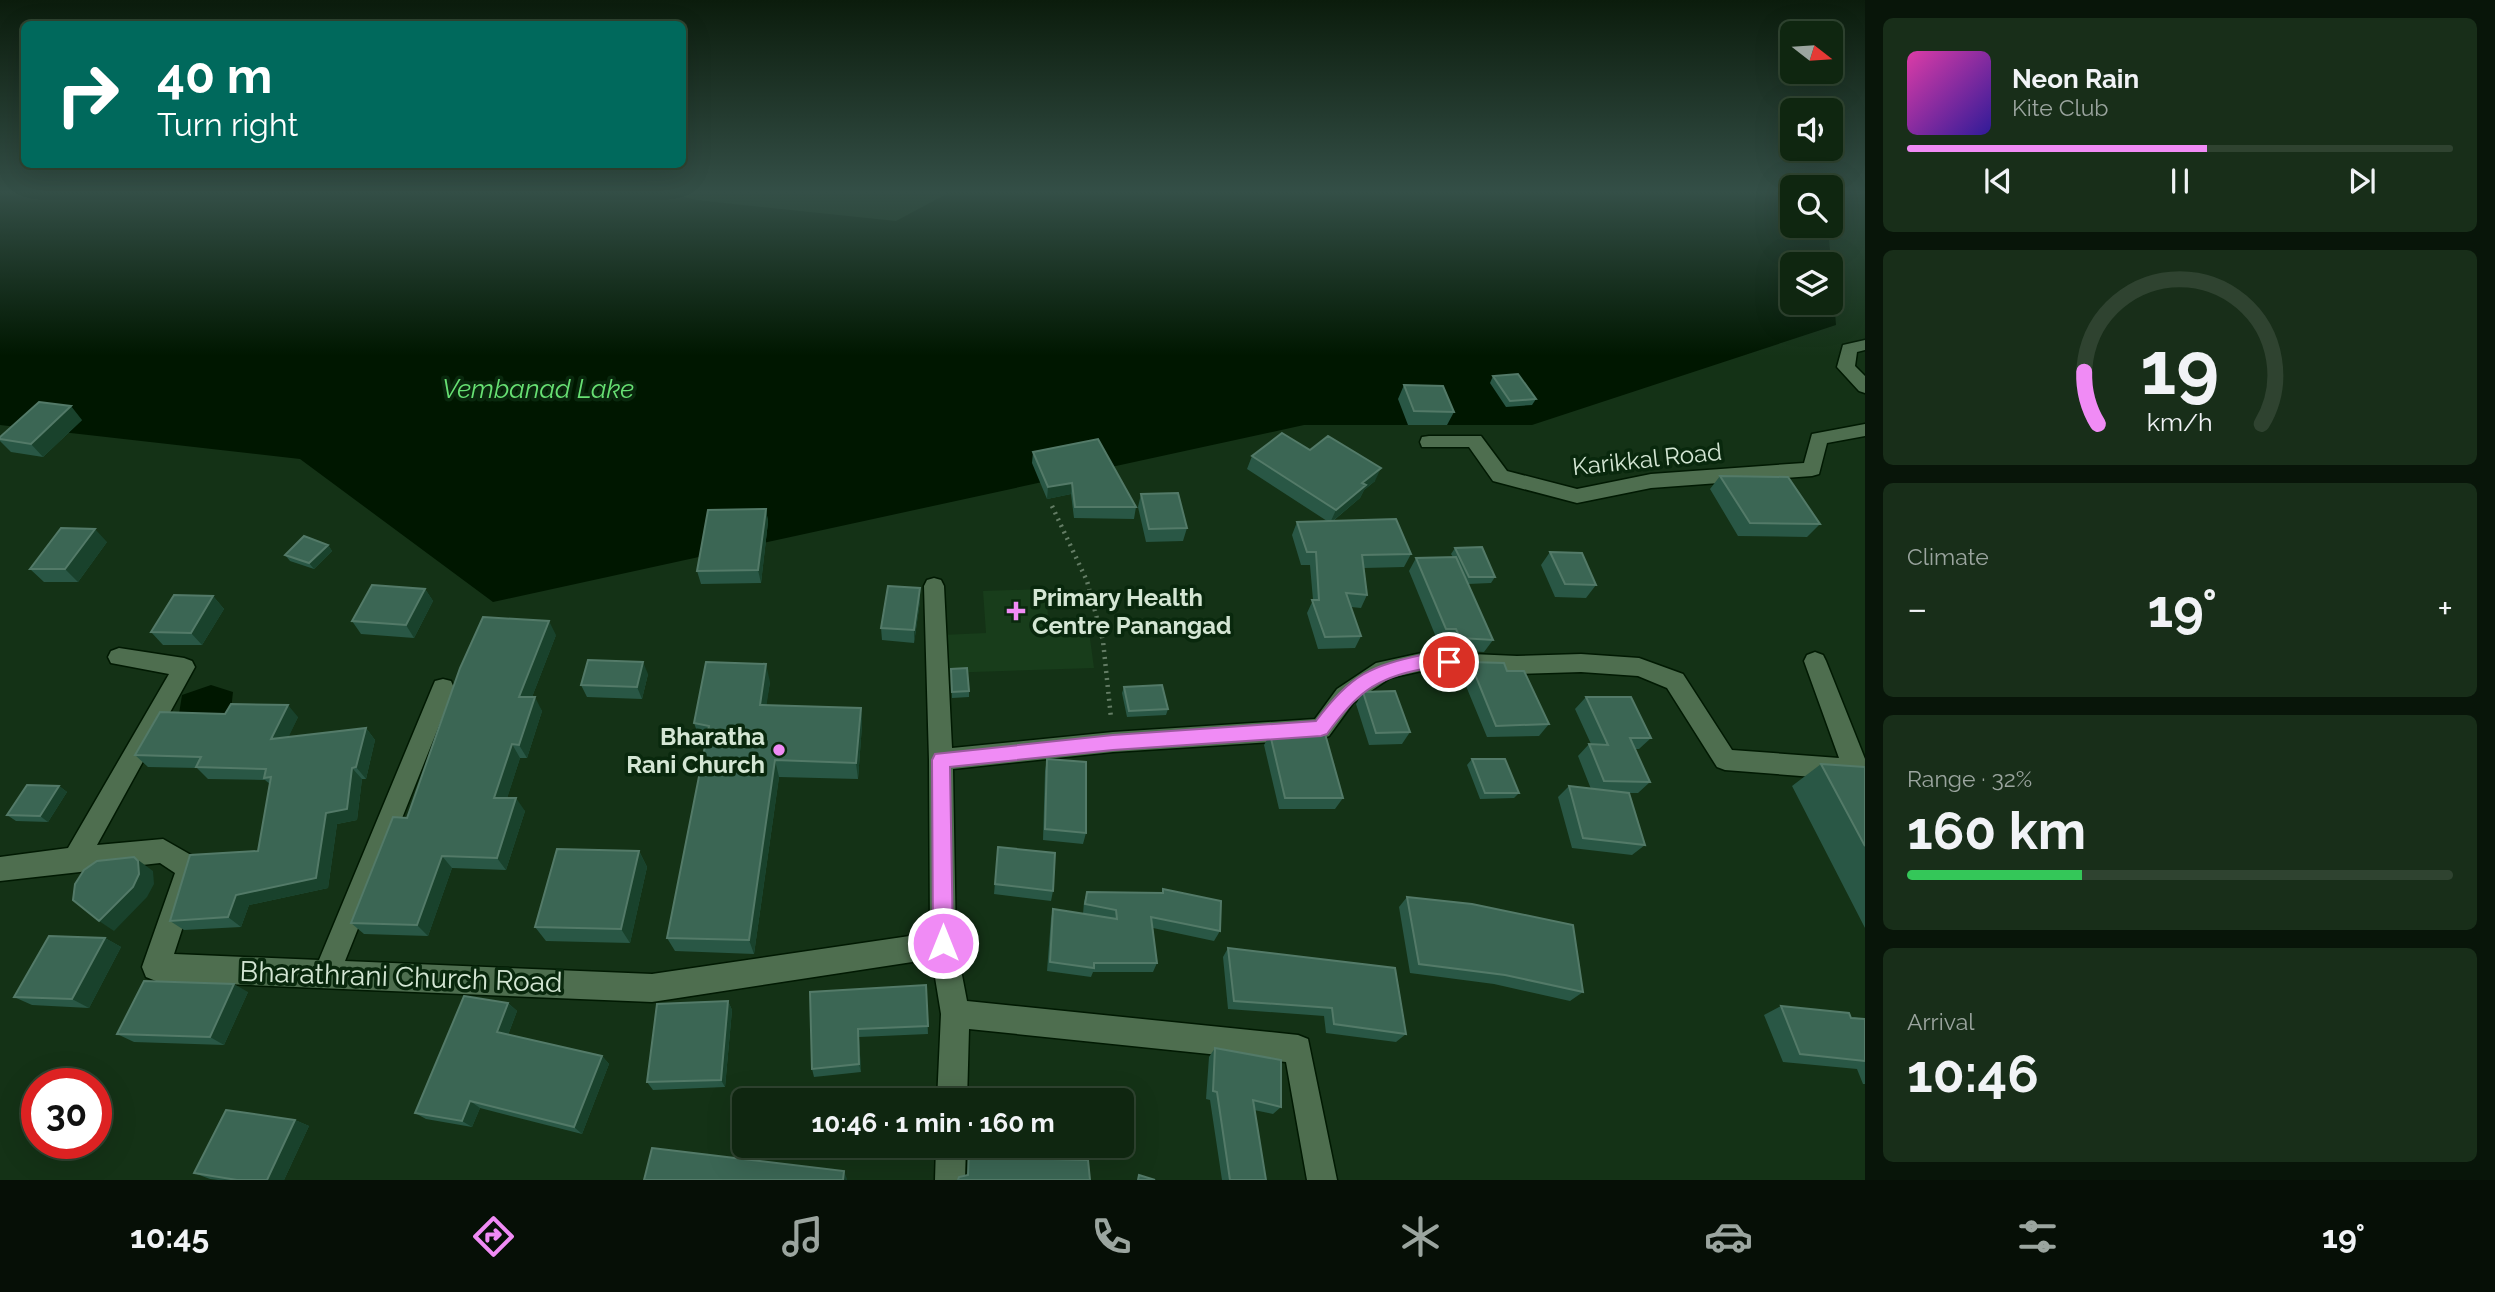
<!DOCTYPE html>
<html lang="en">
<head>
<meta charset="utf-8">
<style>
  :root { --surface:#0f2610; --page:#182e19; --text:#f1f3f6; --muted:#9ba59f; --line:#2f4330; --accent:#f08bf5 }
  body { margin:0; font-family:Raleway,sans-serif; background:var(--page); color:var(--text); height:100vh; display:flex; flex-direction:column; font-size:26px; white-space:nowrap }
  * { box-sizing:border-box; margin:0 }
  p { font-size:23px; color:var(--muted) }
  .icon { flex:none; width:38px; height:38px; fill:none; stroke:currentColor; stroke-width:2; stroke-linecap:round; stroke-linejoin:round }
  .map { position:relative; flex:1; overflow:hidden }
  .panel { display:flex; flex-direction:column; gap:18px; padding:18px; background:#081509; width:630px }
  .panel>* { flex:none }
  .hud { position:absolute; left:21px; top:21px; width:665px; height:147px; border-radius:10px; box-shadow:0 7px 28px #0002,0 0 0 2px var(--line); background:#00695c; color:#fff; overflow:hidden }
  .needle { width:46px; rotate:107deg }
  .buttons { position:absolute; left:1780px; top:21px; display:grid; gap:14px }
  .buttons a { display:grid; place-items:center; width:63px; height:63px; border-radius:10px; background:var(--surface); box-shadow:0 7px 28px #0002,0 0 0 2px var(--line); font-size:35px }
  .speed { position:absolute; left:21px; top:1068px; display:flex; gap:14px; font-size:35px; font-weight:700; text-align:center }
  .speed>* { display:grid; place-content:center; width:91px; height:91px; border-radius:50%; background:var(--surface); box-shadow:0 7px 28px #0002,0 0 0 2px var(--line); line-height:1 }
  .speed .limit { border:10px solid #d22; background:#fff; color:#111 }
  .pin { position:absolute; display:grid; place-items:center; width:60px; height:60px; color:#fff; margin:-30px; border:4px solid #fff; border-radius:50%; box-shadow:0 2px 7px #0007 }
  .me { position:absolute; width:77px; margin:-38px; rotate:0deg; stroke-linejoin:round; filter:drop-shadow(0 0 5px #0008) }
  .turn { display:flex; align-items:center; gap:24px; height:147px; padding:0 21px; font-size:32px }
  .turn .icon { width:91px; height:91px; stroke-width:2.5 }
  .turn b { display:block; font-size:49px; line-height:60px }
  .big { font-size:52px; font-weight:700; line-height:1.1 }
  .panel .tile { flex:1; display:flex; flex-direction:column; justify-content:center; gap:10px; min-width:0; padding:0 24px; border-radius:10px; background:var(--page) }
  .panel .dial { align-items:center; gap:0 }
  .dial svg { height:182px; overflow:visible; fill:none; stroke:var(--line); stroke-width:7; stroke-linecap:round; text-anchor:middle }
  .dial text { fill:var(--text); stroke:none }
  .song { display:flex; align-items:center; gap:21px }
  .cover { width:84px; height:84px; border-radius:10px; background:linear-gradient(135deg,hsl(320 70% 55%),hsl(250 70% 35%)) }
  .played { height:7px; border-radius:4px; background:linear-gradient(90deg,var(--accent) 55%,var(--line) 55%) }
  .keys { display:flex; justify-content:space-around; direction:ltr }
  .heat { display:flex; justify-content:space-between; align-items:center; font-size:38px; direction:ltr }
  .charge { height:10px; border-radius:5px; background:linear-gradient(90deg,#34c759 32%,var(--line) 0) }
  .trip { position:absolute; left:732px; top:1088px; width:402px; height:70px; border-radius:10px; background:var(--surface); box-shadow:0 7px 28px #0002,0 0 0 2px var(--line); font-weight:700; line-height:70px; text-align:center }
  .dock { display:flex; height:112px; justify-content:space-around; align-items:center; background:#060f06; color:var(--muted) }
  .dock .icon { width:49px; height:49px }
  .dock .active { color:var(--accent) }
  .dock b { font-size:32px; color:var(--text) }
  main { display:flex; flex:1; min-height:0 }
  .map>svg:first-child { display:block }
  .built { fill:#183d1b }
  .water { fill:#001700; fill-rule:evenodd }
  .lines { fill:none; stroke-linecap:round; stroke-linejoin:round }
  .minor-casing { stroke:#001902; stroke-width:3 }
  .path { stroke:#647d65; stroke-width:4.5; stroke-dasharray:2 5; stroke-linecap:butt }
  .minor { fill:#4e6e4f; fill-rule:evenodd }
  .wall { fill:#295745 }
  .shaded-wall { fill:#19422c }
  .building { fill:#3b6654; stroke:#537a68; stroke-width:2 }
  .route { fill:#f08bf5; stroke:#9c5a9f; stroke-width:2 }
  .poi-dot { fill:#f08bf5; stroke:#09280d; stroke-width:2.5 }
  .labels { text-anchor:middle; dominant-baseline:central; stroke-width:7; stroke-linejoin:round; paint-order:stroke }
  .street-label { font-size:24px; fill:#d4e6d4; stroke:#09280d }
  .poi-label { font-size:24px; font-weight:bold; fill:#d4e6d4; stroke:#09280d; text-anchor:start }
  .water-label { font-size:26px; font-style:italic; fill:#67e073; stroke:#09280d }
  .near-street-label { font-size:28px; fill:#d4e6d4; stroke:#09280d }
</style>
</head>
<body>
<main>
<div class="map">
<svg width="1865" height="1180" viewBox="0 0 1865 1180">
  <rect width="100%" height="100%" fill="#143216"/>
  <path class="built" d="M1045,589L1050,632L1089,631L1094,668L944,673L942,635L986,633L983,591Z"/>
  <path class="water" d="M0,191H663L696,200L896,221L952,191H1792V226H1828L1836,325L1532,425H1304L493,602L300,459L0,425ZM1792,264H1830V303H1792Z
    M211,685L233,692L231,710L212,726L178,720L182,695Z"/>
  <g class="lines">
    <defs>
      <path id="minor" d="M1865,340V350L1857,352L1855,366L1865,376V393L1859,391L1837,367L1843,345Z
        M1865,424V436L1827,443L1819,474L1812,476L1651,488L1577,503L1493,481L1469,447H1422L1420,442L1422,437L1429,436H1481L1507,471L1577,489L1651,474L1804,463L1812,434Z
        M934,578L941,580L944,586L952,748L1113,732L1315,719L1337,689L1376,663L1426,652L1517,656L1581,654L1639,658L1683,674L1732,750L1839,758L1804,661L1807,655L1815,652L1823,655L1826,661L1865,759V781L1725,770L1717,767L1667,688L1638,676L1581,672L1517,674L1426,670L1390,678L1353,703L1329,736L1321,739L1113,752L953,769L956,944L967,1001L1298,1035L1308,1039L1337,1180H1307L1286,1062L969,1029L967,1101H937L941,1014L932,959L652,1002L156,981L146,977L142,967L175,873L160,863L0,881V857L68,848L169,674L111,663L108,657L111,651L119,648L184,658L192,661L195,667L97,845L163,839L198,859L202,868L174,954L319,960L432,688L435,681L443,679L451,681L454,688L345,961L652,974L930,933L929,760L924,586L927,580Z
        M936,1146H966L965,1180H935Z"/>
    </defs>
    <use href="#minor" class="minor-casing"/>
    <path class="path" d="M1052,506L1087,581L1103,641L1111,718"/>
    <use href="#minor" class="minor"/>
  </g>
  <path class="wall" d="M1493,376L1536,399L1532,405L1506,407L1490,383Z
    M1404,385L1454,412L1447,425H1408L1398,399Z
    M82,420L43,457L11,452L0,441V437Z
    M1310,450L1375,481L1364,490L1360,498L1333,521L1411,554L1404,567L1364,568L1367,595L1361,608L1351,607L1361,636L1355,648L1318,649L1307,613L1313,600L1310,565H1301L1292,535L1297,522L1327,521L1247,469L1252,456Z
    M1033,452L1136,507L1134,519L1074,518L1071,494L1047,499L1032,463Z
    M1720,476L1820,524L1807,537L1738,536L1710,489Z
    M1141,494L1187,528L1183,541L1146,542L1138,507Z
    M766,509L768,522L761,583L701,584L697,571Z
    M107,542L78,582H44L30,569Z
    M328,545L332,551L314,569L290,561L285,555Z
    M1455,548L1495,577L1491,583L1468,584L1493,640L1484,652L1451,650L1448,642H1438L1409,571L1416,558L1453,557L1451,554Z
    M1550,552L1596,585L1586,598L1555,597L1541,565Z
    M920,588V601L914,643L882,640L881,628Z
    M425,589L433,601L414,638L361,634L352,621Z
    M213,596L224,609L202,645H163L151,632Z
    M556,635L532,697L542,711L527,758H520L507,798L525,811L506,870L452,868L428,936L364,934L351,923L407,818Z
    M1470,662L1507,671L1549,724L1539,736L1487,737L1461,674Z
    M648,674L642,699L587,697L581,685Z
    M951,675L969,691V697L952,698Z
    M770,682L766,705L861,708L862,725L858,779L779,777L754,954L675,951L667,938L706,741L700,740L694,723Z
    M1124,687L1168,709L1166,715L1127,717L1122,693Z
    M1363,692L1410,732L1402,744L1369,745L1356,704Z
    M1586,697L1651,738L1639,749H1635L1650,782L1638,793H1629L1645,845L1632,855L1572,848L1558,797L1569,786L1591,789L1578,756L1589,744H1591L1575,709Z
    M298,717L288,737L366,728L375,740L366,779H362L357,820L337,824L328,888L249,905L241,927L184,930L170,921L258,851L270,784L265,780L208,779L197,768L148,767L135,755Z
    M1270,734L1343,798L1335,809H1279L1264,745Z
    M1047,759L1086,833L1083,844L1043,840L1045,771Z
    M1472,759L1519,793L1514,798L1480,799L1467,765Z
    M1821,764L1865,767V928L1792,786Z
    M59,786L67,792L48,822L16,821L7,815Z
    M998,847L1053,891L1051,901L994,894Z
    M639,851L647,867L630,943L546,941L535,927Z
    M1163,889L1220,931L1214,941L1153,928L1157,963L1153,972H1093L1091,977L1047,971L1051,919L1053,909L1083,914L1084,902L1087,892L1162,893Z
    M1407,897L1583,992L1570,1001L1494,984L1410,973L1399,907Z
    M105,938L121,947L89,1008L32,1005L14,997Z
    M1228,948L1406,1034L1396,1042L1326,1033L1324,1016L1228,1009L1223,957Z
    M926,985L928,1034L859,1037L861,1072L814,1077L812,1069L810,992Z
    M248,992L224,1045L134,1042L117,1034Z
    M728,1001L732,1010L725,1087L653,1090L647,1082Z
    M508,1003L517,1011L508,1035L602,1056L609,1064L582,1134L480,1108L472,1127L426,1119L415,1113Z
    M1781,1006L1865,1019V1084H1863L1857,1069L1783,1062L1764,1015Z
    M1215,1048L1281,1107L1273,1114L1254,1110L1266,1180H1222L1210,1100L1206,1099L1209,1057Z
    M295,1120L309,1126L284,1180H218L210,1179L194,1173Z"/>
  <path class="shaded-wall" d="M71,406L82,420L43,457L31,444Z
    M1381,468L1375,481L1364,490L1360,498L1330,523L1336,510L1362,483Z
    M1072,483L1071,494L1047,499L1048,487Z
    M766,509L768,522L761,583L758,570Z
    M95,529L107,542L78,582L65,569Z
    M328,545L332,551L314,569L309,563Z
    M920,588V601L914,643V630Z
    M425,589L433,601L414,638L406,625Z
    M213,596L224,609L202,645L191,633Z
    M549,621L556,635L527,710L519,697Z
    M643,662L648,674L642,699L637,687Z
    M766,664L770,682L764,722L760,705Z
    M535,697L542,711L527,758L519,745Z
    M288,705L298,717L282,751L271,739Z
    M861,708L862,725L858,779L856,763Z
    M366,728L375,740L366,779L356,767Z
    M512,744L520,758L503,811L494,798Z
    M775,760L779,777L754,954L749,940Z
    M352,768L362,779L357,820L337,824L328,888L249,905L241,927L228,917L236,895L326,813Z
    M59,786L67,792L48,822L40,816Z
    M516,798L525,811L506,870L497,858Z
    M639,851L647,867L630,943L621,929Z
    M442,856L452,868L428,936L417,925Z
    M134,857L153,871L154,884L147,897L114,931L99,921Z
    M105,938L121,947L89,1008L72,999Z
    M234,984L248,992L224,1045L210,1037Z
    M728,1001L732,1010L725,1087L721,1080Z
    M508,1003L517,1011L506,1040L497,1032Z
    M858,1029L859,1037L861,1072L859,1064Z
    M602,1056L609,1064L582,1134L574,1127Z
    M470,1101L480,1108L472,1127L462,1121Z
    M295,1120L309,1126L284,1180H267Z
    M844,1171L847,1179V1180H843Z"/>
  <path class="building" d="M1518,374L1536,399L1510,401L1493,376Z
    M1404,385L1443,386L1454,412L1414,411Z
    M39,402L71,406L31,444L0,439V437Z
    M1282,433L1310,450L1328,436L1381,468L1362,483L1366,485L1336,510L1252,456Z
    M1098,439L1136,507H1075L1072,483L1048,487L1033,452Z
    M1720,476L1788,477L1820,524L1750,523Z
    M1178,493L1187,528L1149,529L1141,494Z
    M766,509L758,570L697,571L708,510Z
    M1396,519L1411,554L1362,555L1367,595L1346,593L1361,636L1325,637L1312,600H1319L1316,552H1307L1297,522Z
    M61,528L95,529L65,569H30Z
    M304,536L328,545L309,563L285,555Z
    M1482,547L1495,577H1469L1455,548Z
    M1550,552L1582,553L1596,585L1565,584Z
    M1456,557L1493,640L1460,638L1456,629H1446L1416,558Z
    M372,585L425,589L406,625L352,621Z
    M888,586L920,588L914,630L881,628Z
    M174,595L213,596L191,633L151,632Z
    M483,617L549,621L519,697H535L519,745L512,744L494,798H516L497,858L442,856L417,925L351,923L393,817L407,818L460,668Z
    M588,660L643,662L637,687L581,685Z
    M706,662L766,664L760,705L861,708L856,763L775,760L749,940L667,938L709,726L694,723Z
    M1470,662L1504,663L1507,671H1524L1549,724L1496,726Z
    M967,668L969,691L952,692L951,669Z
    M1162,685L1168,709L1129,711L1124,687Z
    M1395,691L1410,732L1376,733L1363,692Z
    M1586,697H1631L1651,738H1630L1650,782L1604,781L1589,744L1608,745Z
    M231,704L288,705L271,739L366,728L356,767L352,768L347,809L326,813L316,878L236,895L228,917L170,921L190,855L258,851L271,777L264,778L266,769L196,767L201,757L135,755L160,712L225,714Z
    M1324,730L1343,798H1285L1270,734Z
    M1047,759L1086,762V833L1045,829Z
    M1472,759H1505L1519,793H1485Z
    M1821,764L1865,767V846Z
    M27,785L59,786L40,816L7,815Z
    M1569,786L1629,793L1645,845L1583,838Z
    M998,847L1055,853L1053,891L995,884Z
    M557,849L639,851L621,929L535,927Z
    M134,857L138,861L139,874L133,887L99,921L73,900L75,884L84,870L97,861Z
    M1163,889L1221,901L1220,931L1151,917L1157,963H1094V968L1050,962L1053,909L1117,919L1116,910L1085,904L1087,892L1163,893Z
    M1407,897L1472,904L1573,925L1583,992L1505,975L1419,964Z
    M49,936L105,938L72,999L14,997Z
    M1228,948L1395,968L1406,1034L1334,1024L1332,1008L1234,1001Z
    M144,981L234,984L210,1037L117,1034Z
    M926,985L928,1026L858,1029L859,1064L812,1069L810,992Z
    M464,996L508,1003L497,1032L602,1056L574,1127L470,1101L462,1121L415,1113Z
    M728,1001L721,1080L647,1082L657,1004Z
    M1781,1006L1849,1013L1851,1018L1865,1019V1061L1800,1054Z
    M1215,1048L1281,1060V1107L1253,1100L1266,1180H1230L1217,1092L1213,1091Z
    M226,1110L295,1120L267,1180H237L194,1173Z
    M652,1148L844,1171L843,1180H644Z
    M969,1150L1018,1153V1158L1088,1160L1090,1180H958L959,1177L968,1175Z
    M1139,1175L1155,1180H1138Z"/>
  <linearGradient id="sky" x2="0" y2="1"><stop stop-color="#0b1c0c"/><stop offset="0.54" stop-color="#344f47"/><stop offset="1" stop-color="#344f47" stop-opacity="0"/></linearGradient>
  <rect width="1865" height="356" fill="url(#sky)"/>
  <path class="route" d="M1426,654L1455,657L1457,662L1455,667C1444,671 1433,667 1423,669C1374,678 1355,695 1327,734L1321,736L1113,750L950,767L953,943L950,951L943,954L936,951L933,943L932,760L935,754L1113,735L1316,721C1351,674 1370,666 1426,654Z"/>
  <g class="poi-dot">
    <path d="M1012.5 600.5h7v7h7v7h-7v7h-7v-7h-7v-7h7z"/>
    <circle cx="779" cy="750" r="7"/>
  </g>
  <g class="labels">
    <g class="street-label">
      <text transform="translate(1647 459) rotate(-6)">Karikkal Road</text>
    </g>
    <g class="poi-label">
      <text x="1032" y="597">Primary Health<tspan x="1032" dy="28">Centre Panangad</tspan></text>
      <text x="765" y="736" text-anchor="end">Bharatha<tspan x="765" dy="28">Rani Church</tspan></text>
    </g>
    <g class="water-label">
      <text x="538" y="389">Vembanad Lake</text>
    </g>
    <g class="near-street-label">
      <text transform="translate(401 977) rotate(2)">Bharathrani Church Road</text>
    </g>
  </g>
</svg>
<div class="buttons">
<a><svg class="needle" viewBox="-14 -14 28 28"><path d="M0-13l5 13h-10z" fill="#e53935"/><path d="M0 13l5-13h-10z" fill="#9ba59f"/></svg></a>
<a><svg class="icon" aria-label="sound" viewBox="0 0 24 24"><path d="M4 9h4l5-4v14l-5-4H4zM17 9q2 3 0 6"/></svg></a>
<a><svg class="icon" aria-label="search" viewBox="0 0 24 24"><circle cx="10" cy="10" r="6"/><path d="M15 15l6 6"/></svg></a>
<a><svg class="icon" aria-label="layers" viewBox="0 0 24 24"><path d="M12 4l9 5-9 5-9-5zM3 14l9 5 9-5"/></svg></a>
</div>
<div class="speed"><div class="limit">30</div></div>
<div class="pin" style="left:1449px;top:662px;background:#d93025"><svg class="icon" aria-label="arrive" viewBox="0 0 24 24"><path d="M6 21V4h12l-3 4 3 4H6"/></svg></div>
<svg class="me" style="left:943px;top:943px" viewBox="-20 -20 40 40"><circle r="17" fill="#f08bf5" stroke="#fff" stroke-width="3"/><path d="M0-11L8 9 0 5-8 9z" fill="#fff"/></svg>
<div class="trip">10:46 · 1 min · 160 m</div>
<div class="hud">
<div class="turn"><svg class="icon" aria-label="right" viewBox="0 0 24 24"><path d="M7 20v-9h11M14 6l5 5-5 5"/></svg><div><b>40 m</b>Turn right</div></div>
</div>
</div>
<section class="panel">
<div class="tile">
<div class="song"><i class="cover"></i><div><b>Neon Rain</b><p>Kite Club</p></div></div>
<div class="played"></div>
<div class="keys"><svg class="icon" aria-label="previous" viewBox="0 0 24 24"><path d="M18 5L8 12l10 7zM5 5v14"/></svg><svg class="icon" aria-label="pause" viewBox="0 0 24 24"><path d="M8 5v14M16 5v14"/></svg><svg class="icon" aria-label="next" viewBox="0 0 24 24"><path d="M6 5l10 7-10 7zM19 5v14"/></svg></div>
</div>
<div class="tile dial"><svg viewBox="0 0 100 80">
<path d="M14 69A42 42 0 1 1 86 69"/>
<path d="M14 69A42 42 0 0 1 8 46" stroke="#f08bf5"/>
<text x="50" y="56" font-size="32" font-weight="700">19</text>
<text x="50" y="72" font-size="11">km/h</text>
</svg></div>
<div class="tile"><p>Climate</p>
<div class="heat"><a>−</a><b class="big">19°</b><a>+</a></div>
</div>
<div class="tile"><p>Range · 32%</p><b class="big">160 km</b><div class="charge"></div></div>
<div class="tile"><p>Arrival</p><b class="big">10:46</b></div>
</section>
</main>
<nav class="dock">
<b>10:45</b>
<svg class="icon active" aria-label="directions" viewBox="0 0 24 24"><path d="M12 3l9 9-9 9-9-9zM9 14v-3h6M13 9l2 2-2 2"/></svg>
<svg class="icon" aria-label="music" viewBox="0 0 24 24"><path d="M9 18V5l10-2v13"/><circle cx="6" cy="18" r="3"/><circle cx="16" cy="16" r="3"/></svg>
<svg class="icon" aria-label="phone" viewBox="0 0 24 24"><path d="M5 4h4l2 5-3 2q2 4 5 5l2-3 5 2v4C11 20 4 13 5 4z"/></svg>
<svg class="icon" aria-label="climate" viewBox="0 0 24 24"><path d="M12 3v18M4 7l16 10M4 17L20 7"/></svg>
<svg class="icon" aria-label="car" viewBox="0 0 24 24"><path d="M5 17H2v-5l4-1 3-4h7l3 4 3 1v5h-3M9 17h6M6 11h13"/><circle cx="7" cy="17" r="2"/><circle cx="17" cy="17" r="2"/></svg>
<svg class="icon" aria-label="filters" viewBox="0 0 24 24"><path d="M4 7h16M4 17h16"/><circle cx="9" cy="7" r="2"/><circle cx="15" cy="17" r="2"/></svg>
<b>19°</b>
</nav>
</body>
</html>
